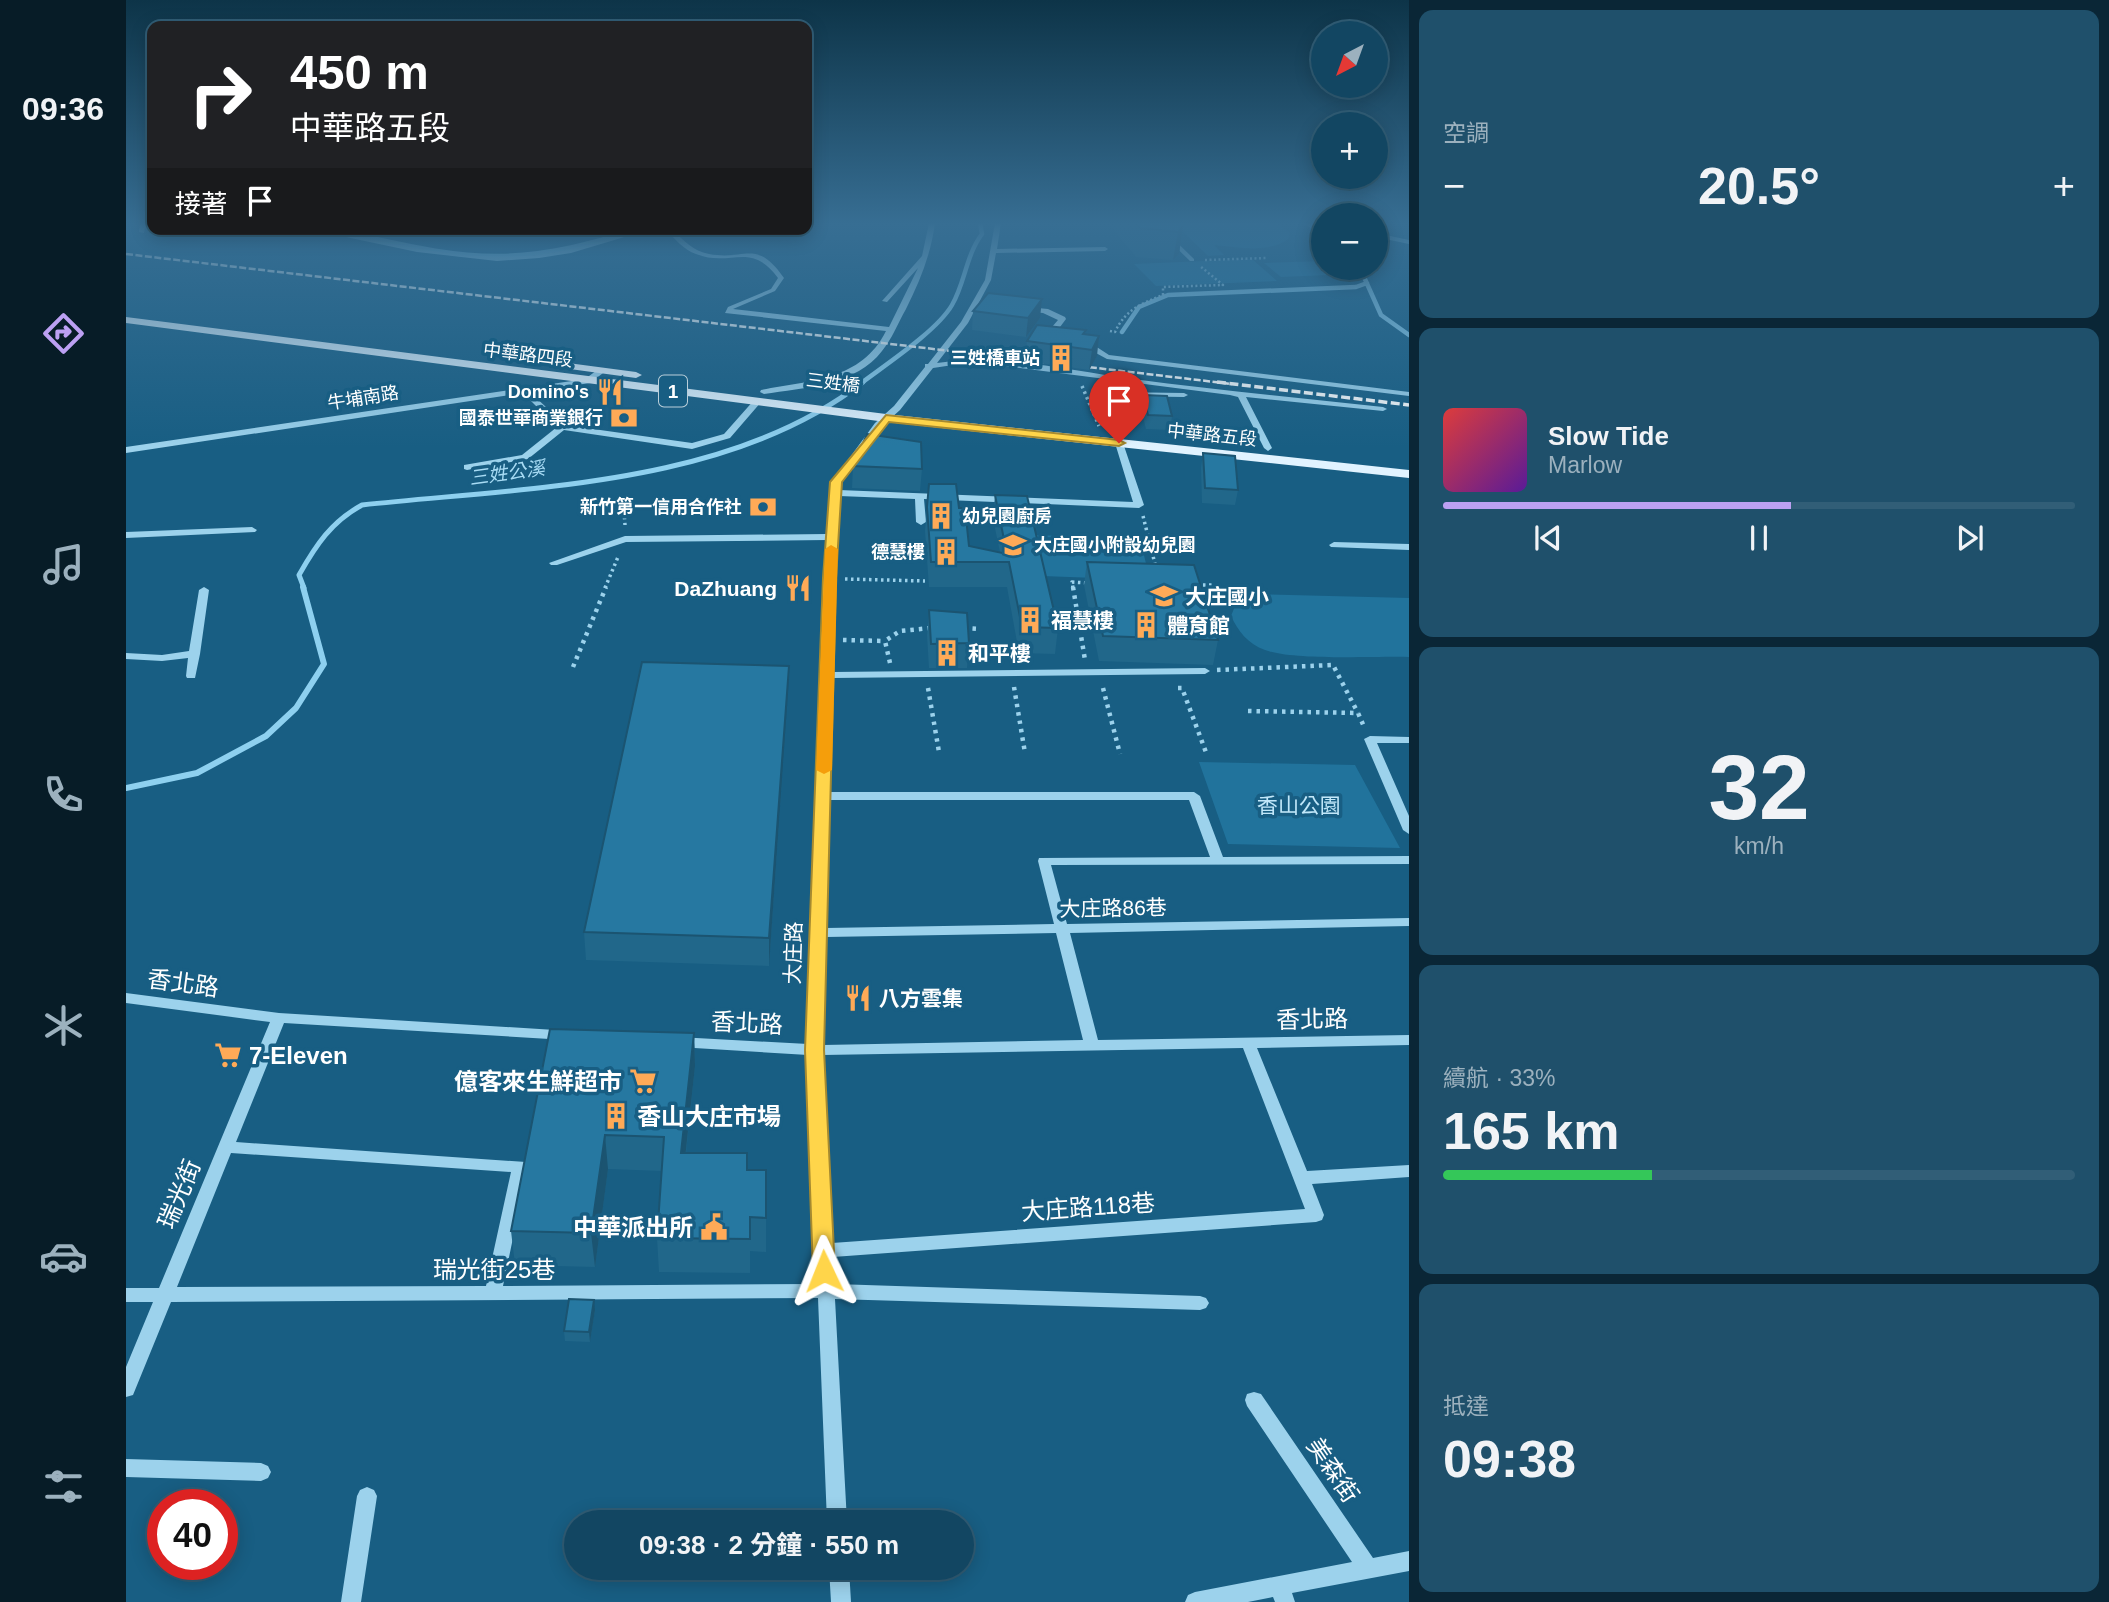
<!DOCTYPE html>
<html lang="zh-TW">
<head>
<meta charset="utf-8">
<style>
  :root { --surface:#124662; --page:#1f506b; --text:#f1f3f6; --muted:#9cb1be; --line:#315e77; --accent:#bca0f2 }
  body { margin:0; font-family:Helvetica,"Noto Sans TC",sans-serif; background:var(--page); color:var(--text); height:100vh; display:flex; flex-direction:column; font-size:26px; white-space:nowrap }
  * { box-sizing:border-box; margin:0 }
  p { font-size:23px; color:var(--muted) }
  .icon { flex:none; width:38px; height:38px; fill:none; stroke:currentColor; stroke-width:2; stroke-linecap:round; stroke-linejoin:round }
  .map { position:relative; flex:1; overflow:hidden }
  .details { display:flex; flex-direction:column; gap:10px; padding:10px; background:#0a2636; width:700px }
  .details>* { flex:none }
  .banner { position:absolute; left:21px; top:21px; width:665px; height:214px; border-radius:14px; box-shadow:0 4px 18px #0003,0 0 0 2px var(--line); background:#202124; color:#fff; overflow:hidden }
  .needle { width:46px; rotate:221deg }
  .tools { position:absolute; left:1185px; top:21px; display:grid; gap:14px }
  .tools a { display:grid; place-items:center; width:77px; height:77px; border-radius:50%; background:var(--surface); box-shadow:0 4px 18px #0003,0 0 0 2px var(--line); font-size:35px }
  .speed { position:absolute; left:21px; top:1489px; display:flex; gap:14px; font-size:35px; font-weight:700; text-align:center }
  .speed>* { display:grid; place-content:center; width:91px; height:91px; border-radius:50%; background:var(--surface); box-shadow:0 4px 18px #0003,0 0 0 2px var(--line); line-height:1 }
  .speed .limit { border:10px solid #d22; background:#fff; color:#111 }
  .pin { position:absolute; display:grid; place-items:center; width:60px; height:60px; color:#fff; margin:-72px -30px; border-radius:50% 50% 50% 0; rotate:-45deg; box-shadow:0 0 7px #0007 }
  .pin .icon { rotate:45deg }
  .me { position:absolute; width:77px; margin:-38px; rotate:358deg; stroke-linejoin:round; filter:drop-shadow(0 0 5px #0008) }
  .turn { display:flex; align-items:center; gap:24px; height:147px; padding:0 28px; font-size:32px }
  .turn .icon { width:91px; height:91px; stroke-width:2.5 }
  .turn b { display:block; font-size:49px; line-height:60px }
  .then { display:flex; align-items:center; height:66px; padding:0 28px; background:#0003; gap:14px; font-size:26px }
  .big { font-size:52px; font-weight:700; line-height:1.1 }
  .details .card { flex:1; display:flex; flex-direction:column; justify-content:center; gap:10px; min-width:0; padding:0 24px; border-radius:14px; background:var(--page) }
  .details .dial { align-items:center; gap:0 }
  .dial b { font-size:91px; line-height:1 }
  .song { display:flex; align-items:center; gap:21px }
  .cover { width:84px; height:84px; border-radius:10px; background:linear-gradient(135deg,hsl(0 70% 55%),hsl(270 70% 35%)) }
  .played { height:7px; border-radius:4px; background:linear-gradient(90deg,var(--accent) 55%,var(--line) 55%) }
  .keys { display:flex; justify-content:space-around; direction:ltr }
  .heat { display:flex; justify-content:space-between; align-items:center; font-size:38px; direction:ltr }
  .charge { height:10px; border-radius:5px; background:linear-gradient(90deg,#34c759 33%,var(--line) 0) }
  .trip { position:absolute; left:438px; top:1510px; width:410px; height:70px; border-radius:35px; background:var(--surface); box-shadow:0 4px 18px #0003,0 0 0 2px var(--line); font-weight:700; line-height:70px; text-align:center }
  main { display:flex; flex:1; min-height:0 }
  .tabs { display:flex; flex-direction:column; width:126px; justify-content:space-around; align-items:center; background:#071c27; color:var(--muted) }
  .tabs .icon { width:49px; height:49px }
  .tabs .active { color:var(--accent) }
  .tabs b { font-size:32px; color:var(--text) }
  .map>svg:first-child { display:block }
  .green { fill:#21739c }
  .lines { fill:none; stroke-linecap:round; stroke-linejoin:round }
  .stream-far2 { stroke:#8ed0ef; stroke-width:4.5 }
  .stream-far1 { stroke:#8ed0ef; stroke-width:5 }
  .stream { stroke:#8ed0ef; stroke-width:6 }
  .path-far2 { stroke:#9cd2ec; stroke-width:2.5; stroke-dasharray:2 2.5; stroke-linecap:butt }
  .path-far1 { stroke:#9cd2ec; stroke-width:3.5; stroke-dasharray:2.5 3.5; stroke-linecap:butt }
  .path { stroke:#9cd2ec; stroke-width:4.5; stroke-dasharray:3.5 5; stroke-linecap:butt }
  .minor { fill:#9cd2ec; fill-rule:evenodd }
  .major { fill:#e1f3ff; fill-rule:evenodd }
  .rail-far1 { stroke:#fff; stroke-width:2.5; stroke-dasharray:7 2.5; stroke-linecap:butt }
  .rail { stroke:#fff; stroke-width:3.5; stroke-dasharray:9 3.5; stroke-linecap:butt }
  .wall { fill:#21678a }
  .shaded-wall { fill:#1b5471 }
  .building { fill:#2678a1; stroke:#1b5471; stroke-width:2 }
  .route { fill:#ffd54a; stroke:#a68a30; stroke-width:2 }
  .slow { fill:#f59e0b }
  .labels { text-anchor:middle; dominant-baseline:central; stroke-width:7; stroke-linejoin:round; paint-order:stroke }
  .far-street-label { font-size:18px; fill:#fff; stroke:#185e83 }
  .far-poi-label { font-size:18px; font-weight:bold; fill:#fff; stroke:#185e83; text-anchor:end }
  .shield { fill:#185e83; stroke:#bacfda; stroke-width:2 }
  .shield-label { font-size:19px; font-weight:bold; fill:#fff }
  .far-water-label { font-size:19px; font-style:italic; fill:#a7dbf4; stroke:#185e83 }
  .poi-label { font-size:21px; font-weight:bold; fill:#fff; stroke:#185e83; text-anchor:start }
  .park-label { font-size:21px; fill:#c1e7f9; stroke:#185e83 }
  .street-label { font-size:21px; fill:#fff; stroke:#185e83 }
  .near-street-label { font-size:24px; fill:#fff; stroke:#185e83 }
  .near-poi-label { font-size:24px; font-weight:bold; fill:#fff; stroke:#185e83; text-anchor:start }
</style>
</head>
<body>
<main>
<nav class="tabs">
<b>09:36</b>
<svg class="icon active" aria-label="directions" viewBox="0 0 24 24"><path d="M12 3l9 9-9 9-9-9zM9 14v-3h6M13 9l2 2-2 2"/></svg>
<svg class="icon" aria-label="music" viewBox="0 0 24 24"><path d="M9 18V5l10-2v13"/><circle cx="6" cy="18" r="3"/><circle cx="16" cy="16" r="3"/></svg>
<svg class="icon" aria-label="phone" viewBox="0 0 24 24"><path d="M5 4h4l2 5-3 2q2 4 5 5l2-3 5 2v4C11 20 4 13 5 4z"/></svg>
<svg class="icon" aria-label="climate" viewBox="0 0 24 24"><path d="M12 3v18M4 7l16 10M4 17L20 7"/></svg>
<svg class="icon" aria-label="car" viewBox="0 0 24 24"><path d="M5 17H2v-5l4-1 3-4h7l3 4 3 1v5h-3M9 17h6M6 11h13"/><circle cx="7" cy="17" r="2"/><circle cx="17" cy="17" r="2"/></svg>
<svg class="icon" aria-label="filters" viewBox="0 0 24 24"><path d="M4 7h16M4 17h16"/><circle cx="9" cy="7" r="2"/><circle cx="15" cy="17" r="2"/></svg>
</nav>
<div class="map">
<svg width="1283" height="1602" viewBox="0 0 1283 1602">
  <rect width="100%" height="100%" fill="#185e83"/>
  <path class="green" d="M1048,223H1150L1164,233L1162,239C1142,254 1111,247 1088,245L1098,255L1082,256Z
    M1126,259L1151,281L1030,286L1008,264Z
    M1197,261V268H1218L1226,274L1155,277L1138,263Z
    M910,535L1014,539L1024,580L916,576Z
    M1085,593L1283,598V657C1248,656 1168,661 1139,650C1122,644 1112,631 1105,616L1109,606L1088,605Z
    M1073,762L1229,765L1274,848L1102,844Z"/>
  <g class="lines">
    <path class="stream-far2" d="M1185,223L1197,230
      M204,229C260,240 317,257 375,256C423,255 468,243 513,229
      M1193,234L1197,237
      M1234,268L1255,315L1283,335
      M996,332L1013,307L1042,295L1230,287L1241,283
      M734,384C759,365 811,331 826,305C839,283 840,255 856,234L854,223"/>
    <path class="stream-far1" d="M178,588L173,575C190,545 205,522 236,505C399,487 602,487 737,382"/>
    <path class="stream" d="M0,788L71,773L140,736L170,708L198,664L177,587"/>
    <path class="path-far2" d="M1079,260L1140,258
      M984,331L989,332C999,310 1016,303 1037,295V287L1097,285L1074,266"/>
    <path class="path-far1" d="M956,386L973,426
      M498,511L499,525
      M1017,516L1030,568
      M719,579L799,581
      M1071,585H1088
      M479,588L492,557
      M947,588L946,582L961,583"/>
    <path class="path" d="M947,587L959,660
      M838,628L854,629
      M717,640L759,641
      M764,663L759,641L774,631L805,628
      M447,667L480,587
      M1091,670L1207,665L1232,713
      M888,687L899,753
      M802,688L813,752
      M977,688L994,754
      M1052,688H1056L1081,755
      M1122,711L1232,713L1239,729"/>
    <path class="minor" d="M14,223H20L18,233L13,232Z
      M803,223H809C805,254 794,281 780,309C772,323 766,339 756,351C731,385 677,388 638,394L634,392L635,390C684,380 735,381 760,331L599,313L602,307L645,289L652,278C624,240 605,268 570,254C558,250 548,238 539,229H546C557,240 567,251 583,254C620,261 630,238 658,278L649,291L607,309L763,327L792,268L761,302L756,301L796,256Z
      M869,223H875L871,249L979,247L982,249L979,251L870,253L865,280L842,323L811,363C877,354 942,370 1007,379C1090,390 1174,398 1257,407L1261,409L1257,411L1120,397L1146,448L1142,451L1138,448L1112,397L1104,395L879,366L827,365L807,368L774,410L755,427L714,482L713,490L1007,502L989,443L993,440L997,443L1018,505L1013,508L798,499L800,522L795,525L790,522L789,499L713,496L707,672L1079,668L1084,671L1079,674L707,678L704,792H1068L1074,796L1097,857L1283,856V864L925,865L941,924L1283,918V926L944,933L972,1040L1283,1035V1045L1131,1048L1181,1171L1283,1165V1177L1186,1184L1198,1215L1196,1220L1190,1222L707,1257L709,1284L1074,1296L1080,1298L1083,1303L1080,1308L1074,1310L709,1299L721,1522H701L692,1298L45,1302L7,1395L0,1397V1367L27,1302H0V1288H33L144,1022L0,1003V993L153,1013L445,1031L447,1035L445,1039L440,1040L158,1023L110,1142L400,1162L402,1166L377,1286L691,1284L682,1055L552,1047L547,1046L545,1042L547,1038L552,1037L682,1044L701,540L500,542L431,565H425L423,563L499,536L701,534L706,482L749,423L768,406L799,367V364H802L835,322L859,280ZM703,800H1063L1084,857L913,858L912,861L928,924L700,928ZM930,933L957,1040L697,1045L700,937ZM1117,1048L1179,1209L706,1243L697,1055ZM105,1153L385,1172L360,1286L51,1287Z
      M1025,223H1031L1068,259V261H1064Z
      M1177,223H1184L1197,231V236Z
      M182,229H196C262,242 330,261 399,256C439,253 477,241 515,229H525L445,253L413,258L371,261L291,252Z
      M1250,233L1283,240V244L1250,237Z
      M901,307L922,309L939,317L940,319L934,327L938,330L931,332L926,327L932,320L917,313L898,311V307Z
      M957,342H963L983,355L1283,392V396L981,359L957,346Z
      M474,368L481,370L464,383L404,392L439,425L566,443L598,434L629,399L636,401L604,438L566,449L438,430L402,459L341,470L338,469V465L396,455L431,427L397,393L0,453V447L459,379Z
      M988,392L1058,393L1062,395L1058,397L991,396H988Z
      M126,527L131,530L129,532L0,538V532Z
      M1208,542L1283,544V550L1205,547L1203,545Z
      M78,587L83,590L74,654L69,678H61L60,676L62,658L36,661L0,659V653L36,655L63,651L73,590Z
      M1244,736L1283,737V743H1251L1283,816V834L1277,830L1238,739Z
      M1128,1392L1135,1394L1247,1558L1283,1551V1571L1166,1593L1169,1602H1149L1147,1597L1122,1602H1059L1062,1595L1069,1592L1226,1562L1121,1406L1119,1400L1121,1394Z
      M0,1459L135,1463L142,1466L145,1472L142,1478L135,1481L0,1477Z
      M241,1487L248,1490L251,1496L235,1602H215L231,1496L234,1490Z
      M703,1568H723L725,1602H705Z"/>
    <path class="major" d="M0,317L760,414L1283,470V478L760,422L0,323Z
      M389,356L510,372L516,375L510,378L385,361L384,359Z"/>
    <path class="rail-far1" d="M0,254L918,362
      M945,365L1106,384"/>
    <path class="rail" d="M1091,382L1283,405"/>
  </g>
  <path class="wall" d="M982,223H1054L1057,225L1053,254L1047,260L1010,257Z
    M847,311L914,318L900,337L846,330Z
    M959,335L971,356L963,370L899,361L901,341Z
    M1017,395L1046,416L1044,430L1020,429L1015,409Z
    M1077,453L1112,490L1109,505L1076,503L1075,468Z
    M727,466L796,469L794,491L726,488Z
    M803,484L833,508L843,546L874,552L867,519L869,495L932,628L929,654L893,653L881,587H803L799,531Z
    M961,562L1092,640L1087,665L973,661L958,585Z
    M803,610L843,643L841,668H803L801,635Z
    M662,691L643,966L460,960L458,932Z
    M568,1033L569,1066L560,1153L622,1170H640V1252L624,1251V1273L533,1272L531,1238L536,1171L482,1169L469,1267L389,1265L385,1231Z
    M469,1310L464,1342L439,1341L438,1331Z"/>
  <path class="shaded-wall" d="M1057,225L1053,254L1047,260L1052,232Z
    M916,299L914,318L900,337L902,318Z
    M973,336L971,356L963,370L966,350Z
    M663,666L662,691L643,966V938Z
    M568,1033L569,1066L556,1186L555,1153Z
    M479,1135L482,1169L469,1267L465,1233Z
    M468,1300L469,1310L464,1342L463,1332Z"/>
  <path class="building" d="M1009,223H1054L1057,225L1052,232L1014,228Z
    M862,293L916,299L902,318L847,311Z
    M911,325L960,330L957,334L973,336L966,350L901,341Z
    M1017,395L1041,396L1046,416L1022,415Z
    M741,434L795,442L796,469L727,466Z
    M1077,453L1109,456L1112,490L1079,488Z
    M803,484H830L833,508H839L843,546L881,554L869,495L901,496L932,628L896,627L883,562H805L801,507Z
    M961,562L1068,565L1092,640L977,636Z
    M803,610L841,613L843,643L805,644Z
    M516,662L663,666L643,938L458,932Z
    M424,1029L568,1033L555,1153H621V1170H640V1218L624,1217V1239L531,1238L538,1137L479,1135L465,1233L385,1231Z
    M443,1299L468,1300L463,1332L438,1331Z"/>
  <linearGradient id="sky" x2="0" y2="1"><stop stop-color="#0d3448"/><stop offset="0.5" stop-color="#376e93"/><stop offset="1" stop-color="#376e93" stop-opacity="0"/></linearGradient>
  <rect width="1283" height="447" fill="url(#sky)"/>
  <path class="route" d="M760,415L993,440L999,443L993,446L763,422L716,482L710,578L698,1050L709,1271L706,1278L698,1280L690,1278L687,1271L679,1050L697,578L704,482Z"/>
  <path class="slow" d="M705,545L712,549L706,770L698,774L690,770L699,549Z"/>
  <defs>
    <symbol id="building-bare" viewBox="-9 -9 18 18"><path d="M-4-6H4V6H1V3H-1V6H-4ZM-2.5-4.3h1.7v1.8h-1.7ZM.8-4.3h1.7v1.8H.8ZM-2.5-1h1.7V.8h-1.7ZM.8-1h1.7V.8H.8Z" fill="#ffaa57" stroke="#185e83" stroke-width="2.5" paint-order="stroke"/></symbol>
    <symbol id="restaurant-bare" viewBox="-9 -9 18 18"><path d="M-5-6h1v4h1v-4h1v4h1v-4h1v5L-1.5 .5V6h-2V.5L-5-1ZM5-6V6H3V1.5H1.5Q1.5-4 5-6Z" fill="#ffaa57" stroke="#185e83" stroke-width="2.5" paint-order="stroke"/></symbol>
    <symbol id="bank-bare" viewBox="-9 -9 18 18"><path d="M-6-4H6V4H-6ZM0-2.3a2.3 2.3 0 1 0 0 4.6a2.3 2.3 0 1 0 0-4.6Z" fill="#ffaa57" stroke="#185e83" stroke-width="2.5" paint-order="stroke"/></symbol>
    <symbol id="school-bare" viewBox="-9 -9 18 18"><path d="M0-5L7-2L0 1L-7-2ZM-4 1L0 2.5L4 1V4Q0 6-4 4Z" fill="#ffaa57" stroke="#185e83" stroke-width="2.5" paint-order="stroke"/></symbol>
    <symbol id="supermarket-bare" viewBox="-9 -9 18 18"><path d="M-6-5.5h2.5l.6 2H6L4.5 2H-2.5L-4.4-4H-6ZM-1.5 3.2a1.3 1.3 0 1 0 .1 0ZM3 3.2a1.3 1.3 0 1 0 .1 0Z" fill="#ffaa57" stroke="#185e83" stroke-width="2.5" paint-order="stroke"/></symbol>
    <symbol id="civic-bare" viewBox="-9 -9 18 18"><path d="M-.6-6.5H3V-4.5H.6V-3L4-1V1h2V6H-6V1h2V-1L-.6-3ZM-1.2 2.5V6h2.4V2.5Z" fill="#ffaa57" stroke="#185e83" stroke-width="2.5" paint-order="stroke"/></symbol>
  </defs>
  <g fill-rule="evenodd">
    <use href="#building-bare" x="916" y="339" width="38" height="38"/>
    <use href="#restaurant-bare" x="465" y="373" width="38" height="38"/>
    <use href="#bank-bare" x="479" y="399" width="38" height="38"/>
    <use href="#bank-bare" x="618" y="488" width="38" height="38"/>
    <use href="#building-bare" x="796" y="497" width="38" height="38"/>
    <use href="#school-bare" x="868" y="526" width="38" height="38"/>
    <use href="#building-bare" x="801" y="533" width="38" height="38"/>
    <use href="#restaurant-bare" x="653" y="569" width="38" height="38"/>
    <use href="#school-bare" x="1019" y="577" width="38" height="38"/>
    <use href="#building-bare" x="885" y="601" width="38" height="38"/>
    <use href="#building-bare" x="1001" y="606" width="38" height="38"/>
    <use href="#building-bare" x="802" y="634" width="38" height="38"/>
    <use href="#restaurant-bare" x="713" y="979" width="38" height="38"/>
    <use href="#supermarket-bare" x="83" y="1036" width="38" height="38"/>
    <use href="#supermarket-bare" x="498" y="1062" width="38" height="38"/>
    <use href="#building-bare" x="471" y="1097" width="38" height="38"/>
    <use href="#civic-bare" x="569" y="1208" width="38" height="38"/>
  </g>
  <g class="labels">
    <g class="far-street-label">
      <text transform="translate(402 355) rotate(7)">中華路四段</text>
      <text transform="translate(707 383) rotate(7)">三姓橋</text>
      <text transform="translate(237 398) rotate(-9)">牛埔南路</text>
      <text transform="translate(1086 435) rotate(6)">中華路五段</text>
    </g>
    <g class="far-poi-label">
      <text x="914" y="358">三姓橋車站</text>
      <text x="463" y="392">Domino's</text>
      <text x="477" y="418">國泰世華商業銀行</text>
      <text x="616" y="507">新竹第一信用合作社</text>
      <text x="836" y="516" text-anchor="start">幼兒園廚房</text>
      <text x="908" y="545" text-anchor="start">大庄國小附設幼兒園</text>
      <text x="799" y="552">德慧樓</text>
    </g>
    <rect class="shield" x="533" y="375.5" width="28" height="31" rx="5"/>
    <g class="shield-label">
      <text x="547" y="391">1</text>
    </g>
    <g class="far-water-label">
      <text transform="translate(381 473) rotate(-8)">三姓公溪</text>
    </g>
    <g class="poi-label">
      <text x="651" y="588" text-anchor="end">DaZhuang</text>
      <text x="1059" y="596">大庄國小</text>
      <text x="925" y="620">福慧樓</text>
      <text x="1041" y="625">體育館</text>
      <text x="842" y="653">和平樓</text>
      <text x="753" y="998">八方雲集</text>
    </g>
    <g class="park-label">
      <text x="1173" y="805">香山公園</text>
    </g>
    <g class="street-label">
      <text transform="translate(987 908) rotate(-1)">大庄路86巷</text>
      <text transform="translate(667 953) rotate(-88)">大庄路</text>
    </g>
    <g class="near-street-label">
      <text transform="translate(57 983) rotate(8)">香北路</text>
      <text transform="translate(1186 1019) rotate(-1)">香北路</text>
      <text transform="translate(621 1023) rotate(3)">香北路</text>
      <text transform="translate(53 1194) rotate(-67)">瑞光街</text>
      <text transform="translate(962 1207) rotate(-4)">大庄路118巷</text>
      <text x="368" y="1269">瑞光街25巷</text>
      <text transform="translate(1207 1470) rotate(56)">美森街</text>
    </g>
    <g class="near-poi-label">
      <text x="123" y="1055">7-Eleven</text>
      <text x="496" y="1081" text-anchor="end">億客來生鮮超市</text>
      <text x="511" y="1116">香山大庄市場</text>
      <text x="567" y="1227" text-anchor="end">中華派出所</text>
    </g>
  </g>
</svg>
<div class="tools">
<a><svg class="needle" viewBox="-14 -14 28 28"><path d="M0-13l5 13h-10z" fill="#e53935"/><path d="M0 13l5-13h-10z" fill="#9cb1be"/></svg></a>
<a>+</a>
<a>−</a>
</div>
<div class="speed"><div class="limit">40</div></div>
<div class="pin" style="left:993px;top:443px;background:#d93025"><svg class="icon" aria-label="arrive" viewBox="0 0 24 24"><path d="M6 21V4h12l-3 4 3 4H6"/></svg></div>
<svg class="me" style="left:698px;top:1271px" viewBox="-20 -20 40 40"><path d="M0-17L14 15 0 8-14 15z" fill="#ffd54a" stroke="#fff" stroke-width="4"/></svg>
<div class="trip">09:38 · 2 分鐘 · 550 m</div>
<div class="banner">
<div class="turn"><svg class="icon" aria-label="right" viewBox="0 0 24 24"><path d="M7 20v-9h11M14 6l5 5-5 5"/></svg><div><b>450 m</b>中華路五段</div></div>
<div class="then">接著<svg class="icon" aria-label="arrive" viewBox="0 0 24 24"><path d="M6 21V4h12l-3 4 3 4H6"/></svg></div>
</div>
</div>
<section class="details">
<div class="card"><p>空調</p>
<div class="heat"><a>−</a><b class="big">20.5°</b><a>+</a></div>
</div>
<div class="card">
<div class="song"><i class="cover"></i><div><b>Slow Tide</b><p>Marlow</p></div></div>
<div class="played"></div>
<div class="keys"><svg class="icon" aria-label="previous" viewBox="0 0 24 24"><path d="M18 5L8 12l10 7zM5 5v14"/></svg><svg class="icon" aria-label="pause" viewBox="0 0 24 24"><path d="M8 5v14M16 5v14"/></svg><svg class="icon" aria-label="next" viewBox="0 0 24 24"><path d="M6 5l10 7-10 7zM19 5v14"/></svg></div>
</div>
<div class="card dial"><b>32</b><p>km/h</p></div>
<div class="card"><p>續航 · 33%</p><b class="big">165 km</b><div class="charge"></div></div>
<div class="card"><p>抵達</p><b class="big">09:38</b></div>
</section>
</main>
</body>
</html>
